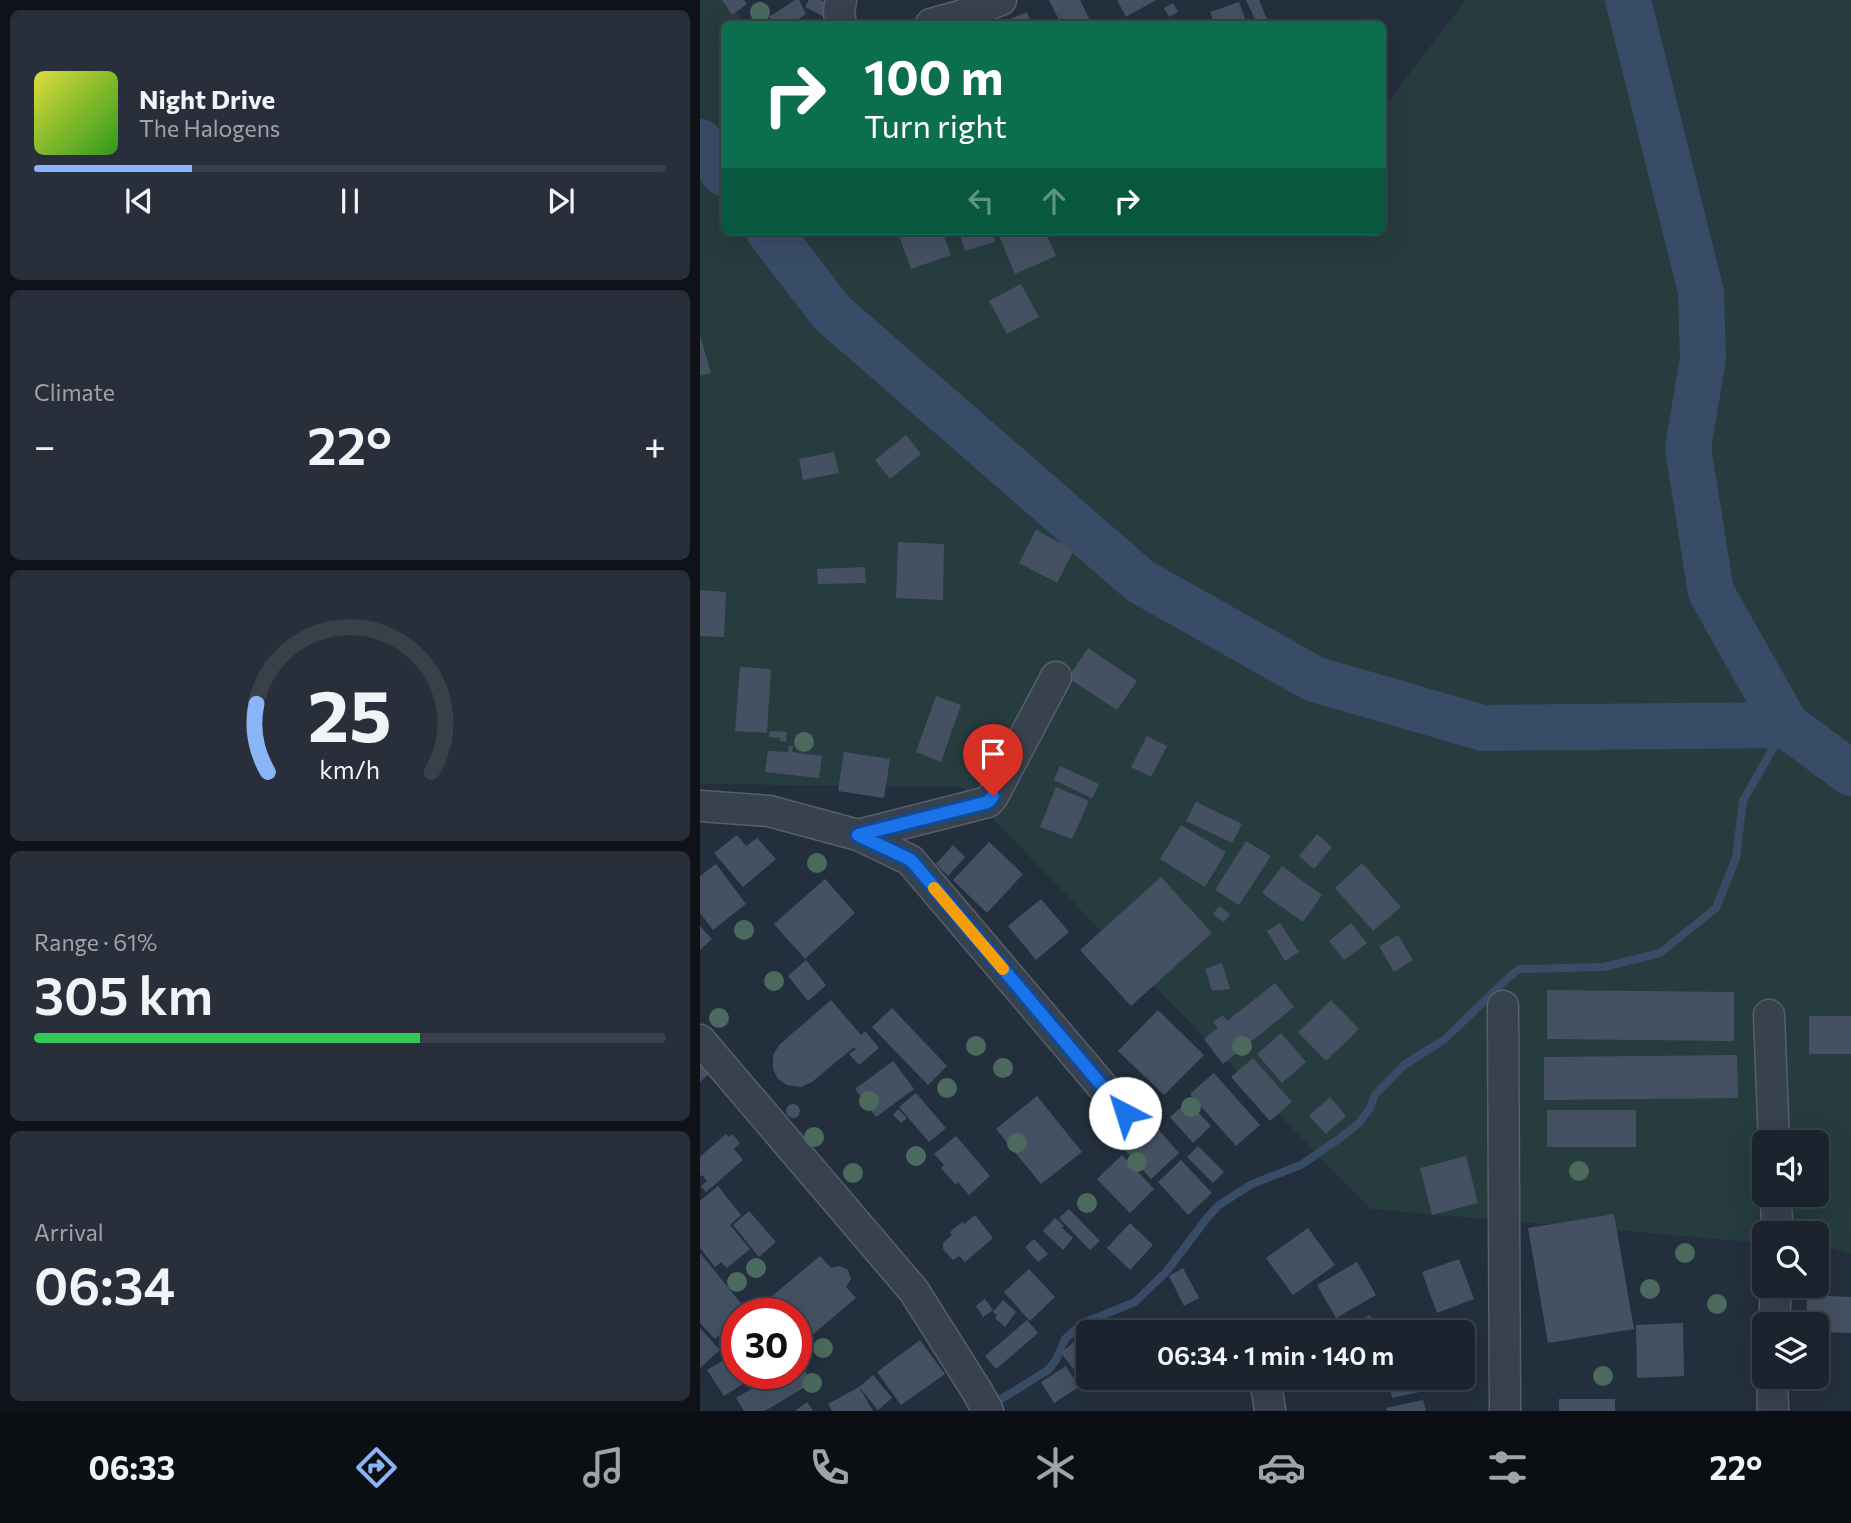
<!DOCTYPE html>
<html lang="en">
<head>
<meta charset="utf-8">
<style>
  :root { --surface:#1b232e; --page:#282f3a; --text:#f1f3f6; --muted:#a0a4aa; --line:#39404a; --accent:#8ab4f8 }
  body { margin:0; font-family:Commissioner,sans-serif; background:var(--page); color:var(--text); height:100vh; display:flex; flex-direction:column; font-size:26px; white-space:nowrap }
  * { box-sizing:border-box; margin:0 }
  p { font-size:23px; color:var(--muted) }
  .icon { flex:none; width:38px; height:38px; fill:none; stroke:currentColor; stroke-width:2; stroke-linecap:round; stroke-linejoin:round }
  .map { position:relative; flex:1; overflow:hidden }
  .details { display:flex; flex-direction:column; gap:10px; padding:10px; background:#0f1319; width:700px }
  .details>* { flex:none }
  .banner { position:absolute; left:21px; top:21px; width:665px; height:214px; border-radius:10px; box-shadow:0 7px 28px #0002,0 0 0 2px var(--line); background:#0b6e4f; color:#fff; overflow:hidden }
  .tools { position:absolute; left:1052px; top:1130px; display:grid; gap:14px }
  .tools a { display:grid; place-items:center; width:77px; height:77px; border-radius:10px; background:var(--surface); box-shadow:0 7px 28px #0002,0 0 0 2px var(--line); font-size:35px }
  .speed { position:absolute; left:21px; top:1298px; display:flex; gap:14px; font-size:35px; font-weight:700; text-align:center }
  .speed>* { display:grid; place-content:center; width:91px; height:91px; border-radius:50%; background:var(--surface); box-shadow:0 7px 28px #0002,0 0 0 2px var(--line); line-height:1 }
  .speed .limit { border:10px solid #d22; background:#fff; color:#111 }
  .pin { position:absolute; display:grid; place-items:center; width:60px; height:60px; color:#fff; margin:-72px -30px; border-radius:50% 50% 50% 0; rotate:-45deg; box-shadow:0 0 7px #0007 }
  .pin .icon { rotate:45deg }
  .me { position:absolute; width:77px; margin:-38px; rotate:320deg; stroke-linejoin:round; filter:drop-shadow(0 0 5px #0008) }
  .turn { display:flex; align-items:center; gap:24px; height:147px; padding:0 28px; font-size:32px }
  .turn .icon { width:91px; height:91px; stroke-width:2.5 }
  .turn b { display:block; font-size:49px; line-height:60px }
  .lanes { display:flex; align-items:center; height:66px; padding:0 28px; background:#0003; justify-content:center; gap:35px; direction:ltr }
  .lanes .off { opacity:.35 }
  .big { font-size:52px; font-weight:600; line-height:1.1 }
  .details .tile { flex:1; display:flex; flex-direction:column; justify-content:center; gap:10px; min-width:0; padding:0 24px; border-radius:10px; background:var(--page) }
  .details .dial { align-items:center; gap:0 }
  .dial svg { height:182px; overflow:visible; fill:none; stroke:var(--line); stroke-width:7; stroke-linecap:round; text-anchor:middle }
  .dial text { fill:var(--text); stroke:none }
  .song { display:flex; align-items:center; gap:21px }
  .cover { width:84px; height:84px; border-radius:10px; background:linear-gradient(135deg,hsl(60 70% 55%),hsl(110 70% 35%)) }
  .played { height:7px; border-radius:4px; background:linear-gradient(90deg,var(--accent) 25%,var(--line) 25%) }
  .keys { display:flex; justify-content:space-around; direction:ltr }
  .heat { display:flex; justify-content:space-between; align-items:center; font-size:38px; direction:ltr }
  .charge { height:10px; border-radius:5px; background:linear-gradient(90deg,#34c759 61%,var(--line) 0) }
  .trip { position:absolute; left:376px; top:1320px; width:399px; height:70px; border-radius:10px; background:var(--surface); box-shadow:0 7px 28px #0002,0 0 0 2px var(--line); font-weight:600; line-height:70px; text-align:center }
  .tabs { display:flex; height:112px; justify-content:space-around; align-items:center; background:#0b0e12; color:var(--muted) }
  .tabs .icon { width:49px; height:49px }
  .tabs .on { color:var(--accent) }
  .tabs b { font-size:32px; color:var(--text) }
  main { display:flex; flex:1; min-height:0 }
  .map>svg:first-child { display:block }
  .green { fill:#263c3f; fill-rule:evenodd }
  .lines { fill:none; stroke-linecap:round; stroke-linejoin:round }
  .stream { stroke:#394c67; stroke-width:8 }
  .river { stroke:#394c67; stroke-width:46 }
  .building { fill:#455162 }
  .street-casing { stroke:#565f6c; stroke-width:33 }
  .street { stroke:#38414e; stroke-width:30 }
  .tree { fill:#4b6a5d }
  .route-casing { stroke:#114b97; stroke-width:18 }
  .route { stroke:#1a73e8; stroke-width:12 }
  .slow { stroke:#f59e0b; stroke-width:12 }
</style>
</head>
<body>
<main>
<section class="details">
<div class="tile">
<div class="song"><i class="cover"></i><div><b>Night Drive</b><p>The Halogens</p></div></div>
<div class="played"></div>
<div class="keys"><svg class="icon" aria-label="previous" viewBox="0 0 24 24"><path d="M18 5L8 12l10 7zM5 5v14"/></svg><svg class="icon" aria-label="pause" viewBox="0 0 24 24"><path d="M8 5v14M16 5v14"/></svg><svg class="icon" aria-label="next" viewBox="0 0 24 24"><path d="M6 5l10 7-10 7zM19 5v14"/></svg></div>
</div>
<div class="tile"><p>Climate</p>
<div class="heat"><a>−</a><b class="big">22°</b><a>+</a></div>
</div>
<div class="tile dial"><svg viewBox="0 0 100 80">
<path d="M14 69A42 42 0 1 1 86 69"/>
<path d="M14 69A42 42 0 0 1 9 39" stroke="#8ab4f8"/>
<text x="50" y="56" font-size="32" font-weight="700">25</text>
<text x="50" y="72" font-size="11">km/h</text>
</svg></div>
<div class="tile"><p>Range · 61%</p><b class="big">305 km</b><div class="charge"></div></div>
<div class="tile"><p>Arrival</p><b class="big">06:34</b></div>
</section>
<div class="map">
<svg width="1151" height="1411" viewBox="0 0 1151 1411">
  <rect width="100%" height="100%" fill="#242f3e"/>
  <path class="green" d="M0,0H27L46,24H24V231H682L683,108L766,0H1151V1254L1134,1249L1117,1247L1116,1234H1064V1243L670,1209L262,787L0,784ZM1064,1143H1116V1195H1064Z"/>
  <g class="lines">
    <path class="stream" d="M290,1406L348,1370L356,1360L365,1339L383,1323L435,1302L466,1272L507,1218L519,1205L552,1184L601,1165L639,1139L659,1123L670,1108L675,1095L704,1065L745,1039L808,978L819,969L904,967L960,953L1016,908L1036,858L1043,801L1086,725"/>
    <path class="river" d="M928,0L1001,292L1003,358L988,448L1011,592L1086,725L1151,773
      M0,142L24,173
      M69,231L132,313L440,581L614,679L783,728L1086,725"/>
  </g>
  <path class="building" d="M22,0H44L47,4L32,15Z
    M95,0H99L106,14L91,24H73L69,17Z
    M109,0H121L136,8L130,20L105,7Z
    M349,0H380L392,24H361Z
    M417,0H456L426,17Z
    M546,0H559L569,24H557Z
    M539,2L547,24H515L510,12Z
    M473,3L478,12L469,17L464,8Z
    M327,12L332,24H298Z
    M204,231H242L251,255L211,269L198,233Z
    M259,231H292L295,242L265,251Z
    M297,231H345L356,256L315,274Z
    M321,284L339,317L307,334L289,301Z
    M0,336L11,373L0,376Z
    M206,435L221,454L190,479L175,460Z
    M134,452L139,473L103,480L99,459Z
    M336,530L374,550L357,583L319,563Z
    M198,542L244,544L243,600L196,598Z
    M165,567L166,583L118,584L117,569Z
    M0,590L26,592L24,637L0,636Z
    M388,648L437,681L417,710L368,678Z
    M40,667L71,669L67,733L35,731Z
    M236,696L261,705L241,762L216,752Z
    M70,731L87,732L86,742L80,741V738L69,737Z
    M447,736L467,746L451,777L431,767Z
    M89,746H93L92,752L122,756L119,778L65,772L68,751L88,752Z
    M144,752L190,759L184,798L138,791Z
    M360,766L399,784L392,798L354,780Z
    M356,787L389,801L372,839L340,827Z
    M496,802L542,824L532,843L486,821Z
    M481,825L526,852L505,887L460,859Z
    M617,834L632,847L614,869L599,856Z
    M37,835L46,846L57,838L76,859L43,887L14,853Z
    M546,841L571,856L539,905L515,890Z
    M289,842L323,874L287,913L253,880Z
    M253,845L265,857L248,876L236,864Z
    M662,863L701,907L673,931L635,888Z
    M16,864L46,904L13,930L0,913V876Z
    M582,866L622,895L603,922L562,893Z
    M461,877L512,933L431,1006L380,950Z
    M125,879L155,913L105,959L74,924Z
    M341,899L369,932L336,960L308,926Z
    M519,906L530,914L524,922L513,914Z
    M580,923L599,952L585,961L567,931Z
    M651,923L667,943L644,960L629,941Z
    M0,926L12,939L0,950Z
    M698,935L713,960L694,972L679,946Z
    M106,960L126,985L108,1001L88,976Z
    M522,963L530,989L512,991L505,969Z
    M575,983L594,1007L523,1064L504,1039L518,1028L513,1022L523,1015L527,1021Z
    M847,990L1034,992V1041L847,1039Z
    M131,1000L161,1035L165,1031L179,1048L159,1065L149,1054L156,1049L154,1047L112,1082L101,1087L87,1085L78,1079L73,1069V1055L80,1044Z
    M631,1000L659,1029L626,1061L598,1032Z
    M192,1008L247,1066L228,1085L172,1027Z
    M458,1010L504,1055L464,1095L418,1051Z
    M1109,1016H1151V1054H1109Z
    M581,1033L606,1062L582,1083L557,1054Z
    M1037,1055L1038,1098L844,1100V1057Z
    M553,1058L592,1102L570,1121L531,1077Z
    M193,1061L214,1089L176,1117L155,1089Z
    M0,1062L10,1073L0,1082Z
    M514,1073L560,1125L536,1146L490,1094Z
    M216,1093L246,1128L229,1142L199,1107Z
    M337,1096L382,1152L341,1184L296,1129Z
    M630,1097L646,1116L626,1134L609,1116Z
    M488,1101L511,1126L493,1143L470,1117Z
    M86 1111a7 7 0 1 1 14 0a7 7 0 1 1-14 0Z
    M198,1109L207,1118L201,1123L193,1115Z
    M847,1110H936V1147H847Z
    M453,1123L479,1153L451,1179L424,1149Z
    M26,1134L29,1137L32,1134L40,1143L34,1149L43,1160L6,1192L1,1186L7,1181L2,1175L0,1176V1157Z
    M256,1136L290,1176L269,1195L258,1182L256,1185L241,1168L244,1165L234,1154Z
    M498,1146L524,1172L513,1183L487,1157Z
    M422,1155L454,1189L430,1213L397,1179Z
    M766,1156L778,1203L732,1215L720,1168Z
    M481,1160L512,1193L488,1215L458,1182Z
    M18,1186L41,1215L30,1225L50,1249L27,1268L21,1262L15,1267L0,1248V1201Z
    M369,1209L400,1241L390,1250L359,1218Z
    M49,1211L76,1242L59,1257L33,1225Z
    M914,1214L934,1329L848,1343L828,1228Z
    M275,1215L293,1238L265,1262L259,1256L253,1260L243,1249V1243L252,1235L250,1232L262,1222L264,1224Z
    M355,1218L364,1226L362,1228L373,1238L363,1250L343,1231Z
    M430,1223L453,1245L430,1270L407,1248Z
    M608,1228L635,1265L593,1295L566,1258Z
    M334,1239L348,1254L338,1262L325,1247Z
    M0,1253L48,1312L45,1314H37V1321L15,1339L0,1323Z
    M120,1256L131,1268L139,1266L148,1270L151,1279L146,1287L156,1298L103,1343L96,1335V1314H87L72,1296Z
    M759,1259L774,1299L737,1313L722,1272Z
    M657,1262L676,1295L636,1318L617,1285Z
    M483,1268L499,1298L484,1306L469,1276Z
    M329,1269L355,1297L330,1321L304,1292Z
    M1107,1295L1151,1297V1333L1116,1332V1325H1106Z
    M285,1299L293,1310L283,1317L276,1306Z
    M303,1300L316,1312L305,1327L295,1318L297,1315L293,1312Z
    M62,1303L72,1314H55L52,1311Z
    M670,1315L679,1332H639Z
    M327,1320L338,1333L296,1369L285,1356Z
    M983,1323L984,1376L937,1378L936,1325Z
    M0,1328L20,1350L0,1368Z
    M220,1340L245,1374L201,1405L177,1372Z
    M374,1342L388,1361V1373L381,1379L361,1353Z
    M37,1352V1374H59L24,1396L7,1370Z
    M99,1360L112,1383L65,1411H44L36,1398L77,1374H96V1362Z
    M366,1366L379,1387L354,1403L341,1382Z
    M173,1375L192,1398L178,1410L159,1387Z
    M688,1377H735L738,1388L692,1398Z
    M159,1387L173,1411H132L128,1404Z
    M859,1399H915V1411H859Z
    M723,1400L726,1411H687L686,1408Z
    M107,1402L113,1411H95Z"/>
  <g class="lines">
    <defs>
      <path id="street" d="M141,24L139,13L141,0
        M231,24L260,16L301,0
        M0,806L69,811L158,835L210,860L425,1113
        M158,835L288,802L293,796L356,677
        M803,1006L805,1411
        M1069,1015L1074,1143
        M0,1040L214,1291L277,1391L288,1411
        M1076,1195L1077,1234
        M1074,1325L1076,1286
        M563,1377L568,1396L570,1411
        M1072,1377L1073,1411"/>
    </defs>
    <use href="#street" class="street-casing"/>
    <use href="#street" class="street"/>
  </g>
  <g class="tree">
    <circle cx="60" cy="12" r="10"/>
    <circle cx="104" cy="742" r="10"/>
    <circle cx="117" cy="863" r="10"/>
    <circle cx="44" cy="930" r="10"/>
    <circle cx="74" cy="981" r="10"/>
    <circle cx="19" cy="1018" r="10"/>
    <circle cx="276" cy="1046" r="10"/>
    <circle cx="542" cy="1046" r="10"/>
    <circle cx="303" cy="1068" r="10"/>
    <circle cx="247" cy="1088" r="10"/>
    <circle cx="169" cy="1101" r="10"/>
    <circle cx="491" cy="1107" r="10"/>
    <circle cx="114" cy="1137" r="10"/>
    <circle cx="317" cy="1143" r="10"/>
    <circle cx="216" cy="1156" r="10"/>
    <circle cx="437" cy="1162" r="10"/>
    <circle cx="879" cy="1171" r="10"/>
    <circle cx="153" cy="1173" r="10"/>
    <circle cx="387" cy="1203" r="10"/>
    <circle cx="985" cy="1253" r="10"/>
    <circle cx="56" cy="1268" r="10"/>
    <circle cx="37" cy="1282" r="10"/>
    <circle cx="950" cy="1289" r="10"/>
    <circle cx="1017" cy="1304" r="10"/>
    <circle cx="123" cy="1348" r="10"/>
    <circle cx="903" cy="1376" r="10"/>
    <circle cx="112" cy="1383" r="10"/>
  </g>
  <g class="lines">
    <defs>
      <path id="route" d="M293,796L288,802L158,835L211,860L425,1113"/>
    </defs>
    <use href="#route" class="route-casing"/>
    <use href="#route" class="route"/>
    <path class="slow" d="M234,888L303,969"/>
  </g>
</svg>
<div class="tools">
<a><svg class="icon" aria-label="sound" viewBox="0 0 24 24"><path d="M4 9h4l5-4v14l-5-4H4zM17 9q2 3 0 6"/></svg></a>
<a><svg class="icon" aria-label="search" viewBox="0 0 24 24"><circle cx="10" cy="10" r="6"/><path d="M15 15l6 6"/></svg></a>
<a><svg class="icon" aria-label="layers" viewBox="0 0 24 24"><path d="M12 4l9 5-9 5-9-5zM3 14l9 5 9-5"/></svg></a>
</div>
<div class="speed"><div class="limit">30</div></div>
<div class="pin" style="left:293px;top:796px;background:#d93025"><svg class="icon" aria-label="arrive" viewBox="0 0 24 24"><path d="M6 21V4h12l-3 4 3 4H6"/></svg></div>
<svg class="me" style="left:425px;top:1113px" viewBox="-20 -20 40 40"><circle r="19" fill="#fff"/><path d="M0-13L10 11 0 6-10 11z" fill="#1a73e8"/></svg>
<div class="trip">06:34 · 1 min · 140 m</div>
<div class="banner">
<div class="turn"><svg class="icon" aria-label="right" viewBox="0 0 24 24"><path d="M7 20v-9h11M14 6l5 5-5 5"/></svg><div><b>100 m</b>Turn right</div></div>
<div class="lanes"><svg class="icon off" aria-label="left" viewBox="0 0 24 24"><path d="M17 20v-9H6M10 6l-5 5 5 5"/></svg><svg class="icon off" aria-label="ahead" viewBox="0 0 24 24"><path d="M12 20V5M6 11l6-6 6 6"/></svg><svg class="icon" aria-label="right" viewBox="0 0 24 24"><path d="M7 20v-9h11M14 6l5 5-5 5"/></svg></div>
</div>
</div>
</main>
<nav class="tabs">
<b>06:33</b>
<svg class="icon on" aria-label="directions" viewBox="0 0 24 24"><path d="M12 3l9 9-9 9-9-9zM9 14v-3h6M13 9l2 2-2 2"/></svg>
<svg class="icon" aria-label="music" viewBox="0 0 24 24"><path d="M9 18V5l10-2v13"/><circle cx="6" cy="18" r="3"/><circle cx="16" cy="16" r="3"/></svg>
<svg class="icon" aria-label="phone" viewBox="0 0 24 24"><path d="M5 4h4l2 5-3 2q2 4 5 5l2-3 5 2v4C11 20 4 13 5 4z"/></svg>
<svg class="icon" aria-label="climate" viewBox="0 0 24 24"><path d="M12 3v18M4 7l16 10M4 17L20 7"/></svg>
<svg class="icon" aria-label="car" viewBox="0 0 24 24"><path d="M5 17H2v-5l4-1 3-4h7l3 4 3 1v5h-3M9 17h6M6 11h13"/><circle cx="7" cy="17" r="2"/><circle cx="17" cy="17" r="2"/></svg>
<svg class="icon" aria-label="filters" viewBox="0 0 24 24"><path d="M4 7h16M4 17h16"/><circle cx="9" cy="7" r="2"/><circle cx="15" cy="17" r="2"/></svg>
<b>22°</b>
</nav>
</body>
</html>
